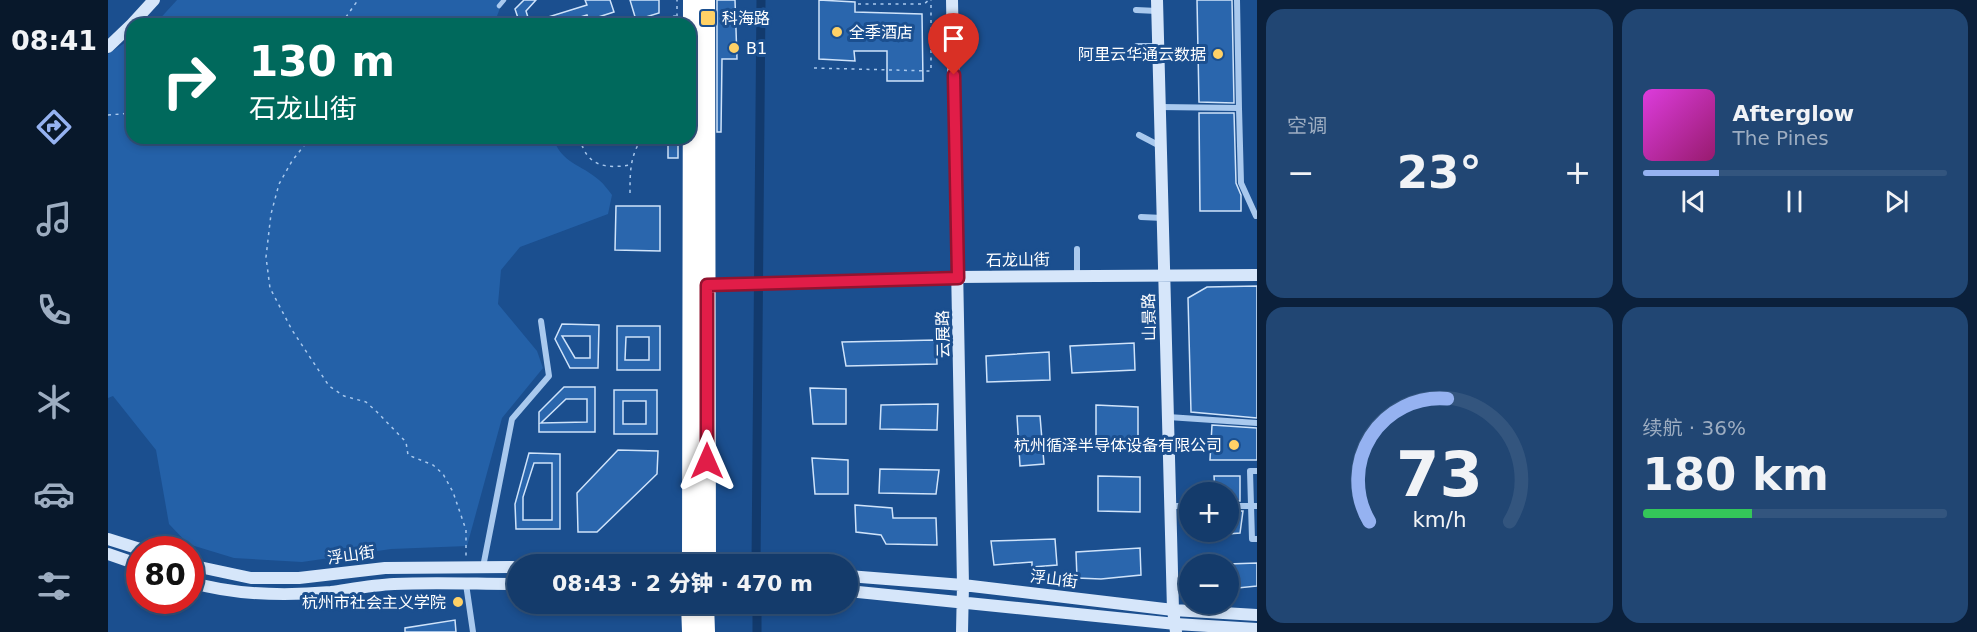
<!DOCTYPE html>
<html lang="zh">
<head>
<meta charset="utf-8">
<style>
  :root { --surface:#143b6b; --page:#214673; --text:#f1f3f6; --muted:#9dadc1; --line:#33557e; --accent:#95b2f1 }
  body { margin:0; font-family:"DejaVu Sans","Noto Sans SC",sans-serif; background:var(--page); color:var(--text); height:100vh; display:flex; flex-direction:column; font-size:22px; white-space:nowrap }
  * { box-sizing:border-box; margin:0 }
  p { font-size:20px; color:var(--muted) }
  .icon { flex:none; width:33px; height:33px; fill:none; stroke:currentColor; stroke-width:2; stroke-linecap:round; stroke-linejoin:round }
  .map { position:relative; flex:1; overflow:hidden }
  .side { display:flex; flex-direction:column; gap:9px; padding:9px; background:#0b203b; width:720px }
  .side>* { flex:none }
  .top-card { position:absolute; left:18px; top:18px; width:570px; height:126px; border-radius:18px; box-shadow:0 3px 9px #0003,0 0 0 2px var(--line); background:#00695c; color:#fff; overflow:hidden }
  .tools { position:absolute; left:1071px; top:482px; display:grid; gap:12px }
  .tools a { display:grid; place-items:center; width:60px; height:60px; border-radius:50%; background:var(--surface); box-shadow:0 3px 9px #0003,0 0 0 2px var(--line); font-size:30px }
  .speed { position:absolute; left:18px; top:536px; display:flex; gap:12px; font-size:30px; font-weight:700; text-align:center }
  .speed>* { display:grid; place-content:center; width:78px; height:78px; border-radius:50%; background:var(--surface); box-shadow:0 3px 9px #0003,0 0 0 2px var(--line); line-height:1 }
  .speed .limit { border:9px solid #d22; background:#fff; color:#111 }
  .pin { position:absolute; display:grid; place-items:center; width:51px; height:51px; color:#fff; margin:-62px -26px; border-radius:50% 50% 50% 0; rotate:-45deg; box-shadow:0 0 6px #0007 }
  .pin .icon { rotate:45deg }
  .me { position:absolute; width:66px; margin:-33px; rotate:0deg; stroke-linejoin:round; filter:drop-shadow(0 0 4px #0008) }
  .turn { display:flex; align-items:center; gap:21px; height:126px; padding:0 24px; font-size:27px }
  .turn .icon { width:78px; height:78px; stroke-width:2.5 }
  .turn b { display:block; font-size:42px; line-height:51px }
  .big { font-size:45px; font-weight:800; line-height:1.1 }
  .side .tile { flex:1; display:flex; flex-direction:column; justify-content:center; gap:9px; min-width:0; padding:0 21px; border-radius:18px; background:var(--page) }
  .side .dial { align-items:center; gap:0 }
  .dial svg { height:156px; overflow:visible; fill:none; stroke:var(--line); stroke-width:7; stroke-linecap:round; text-anchor:middle }
  .dial text { fill:var(--text); stroke:none }
  .song { display:flex; align-items:center; gap:18px }
  .cover { width:72px; height:72px; border-radius:9px; background:linear-gradient(135deg,hsl(300 70% 55%),hsl(320 70% 35%)) }
  .played { height:6px; border-radius:3px; background:linear-gradient(90deg,var(--accent) 25%,var(--line) 25%) }
  .keys { display:flex; justify-content:space-around; direction:ltr }
  .heat { display:flex; justify-content:space-between; align-items:center; font-size:33px; direction:ltr }
  .charge { height:9px; border-radius:4px; background:linear-gradient(90deg,#34c759 36%,var(--line) 0) }
  .side .tiles { flex:1; display:grid; gap:9px; grid-template-columns:repeat(2,1fr) }
  .trip { position:absolute; left:399px; top:554px; width:351px; height:60px; border-radius:30px; background:var(--surface); box-shadow:0 3px 9px #0003,0 0 0 2px var(--line); font-weight:800; line-height:60px; text-align:center }
  main { display:flex; flex:1; min-height:0 }
  .tabs { display:flex; flex-direction:column; width:108px; justify-content:space-around; align-items:center; background:#08182b; color:var(--muted) }
  .tabs .icon { width:42px; height:42px }
  .tabs .active { color:var(--accent) }
  .tabs b { font-size:27px; color:var(--text) }
  .map>svg:first-child { display:block }
  .green { fill:#2461a8 }
  .lines { fill:none; stroke-linecap:round; stroke-linejoin:round }
  .canal { stroke:#123a6d; stroke-width:9 }
  .building { fill:#2a66ad; stroke:#cfe3fa; stroke-width:1.5; fill-rule:evenodd }
  .path { stroke:#a9c9ee; stroke-width:1.5; stroke-dasharray:3 4.5; stroke-linecap:butt }
  .lane { stroke:#a9c9ee; stroke-width:4.5 }
  .street { stroke:#a9c9ee; stroke-width:6 }
  .secondary { stroke:#d6e6fa; stroke-width:12 }
  .highway { stroke:#fff; stroke-width:18 }
  .route-casing { stroke:#92132f; stroke-width:15 }
  .route { stroke:#e11d48; stroke-width:10 }
  .poi-dot { fill:#ffd166; stroke:#1b4f8f; stroke-width:2 }
  .labels { text-anchor:middle; dominant-baseline:central; stroke-width:6; stroke-linejoin:round; paint-order:stroke }
  .poi-label { font-size:16px; fill:#fff; stroke:#1b4f8f; text-anchor:start }
  .street-label { font-size:16px; fill:#fff; stroke:#1b4f8f }
</style>
</head>
<body>
<main>
<nav class="tabs">
<b>08:41</b>
<svg class="icon active" aria-label="directions" viewBox="0 0 24 24"><path d="M12 3l9 9-9 9-9-9zM9 14v-3h6M13 9l2 2-2 2"/></svg>
<svg class="icon" aria-label="music" viewBox="0 0 24 24"><path d="M9 18V5l10-2v13"/><circle cx="6" cy="18" r="3"/><circle cx="16" cy="16" r="3"/></svg>
<svg class="icon" aria-label="phone" viewBox="0 0 24 24"><path d="M5 4h4l2 5-3 2q2 4 5 5l2-3 5 2v4C11 20 4 13 5 4z"/></svg>
<svg class="icon" aria-label="climate" viewBox="0 0 24 24"><path d="M12 3v18M4 7l16 10M4 17L20 7"/></svg>
<svg class="icon" aria-label="car" viewBox="0 0 24 24"><path d="M5 17H2v-5l4-1 3-4h7l3 4 3 1v5h-3M9 17h6M6 11h13"/><circle cx="7" cy="17" r="2"/><circle cx="17" cy="17" r="2"/></svg>
<svg class="icon" aria-label="filters" viewBox="0 0 24 24"><path d="M4 7h16M4 17h16"/><circle cx="9" cy="7" r="2"/><circle cx="15" cy="17" r="2"/></svg>
</nav>
<div class="map">
<svg width="1149" height="632" viewBox="0 0 1149 632">
  <rect width="100%" height="100%" fill="#1b4f8f"/>
  <path class="green" d="M69,0H395L386,24H47Z
    M24,38V138H445C454,164 473,164 491,180C496,184 500,190 504,195L500,214L412,247L393,270L390,304L429,351L435,368L394,418L359,546L283,549L194,562L126,558L80,544L61,524L48,450L5,396L0,398V54Z"/>
  <g class="lines">
    <path class="canal" d="M648,564L653,0
      M649,603V632"/>
  </g>
  <path class="building" d="M416,0H428L418,11L422,24H412L407,9Z
    M477,0H502L506,12L481,20L479,15L450,24H424V22L479,5Z
    M522,0H551V13L528,20Z
    M609,0H627L629,59H614L613,132H609Z
    M711,0L747,2V12L814,14L815,81H779V51H746L747,61L711,59Z
    M1089,0H1124L1126,103L1091,102Z
    M1091,113H1126L1128,183L1133,195V211H1092Z
    M560,138H570V158H560Z
    M508,206H552V251L507,250Z
    M1149,286V418L1083,412L1080,298L1099,287Z
    M454,324L491,325L490,368H462L447,339ZM454,336H482V358H467Z
    M509,326H552V370H509ZM518,337H541V360H517Z
    M828,340L829,364L738,366L734,342Z
    M1026,343L1027,370L964,373L962,346Z
    M941,352L942,380L879,382L878,356Z
    M456,387H487V432H431V412ZM458,399H479V422L433,423Z
    M702,388L738,389V424H705Z
    M506,390H549V434H506ZM515,401H538V424H515Z
    M830,404L829,430L772,429L773,405Z
    M988,405L1030,407V441H988Z
    M909,416H932L936,464L912,466Z
    M1104,425L1149,428V460H1102Z
    M510,450L550,451L549,474L489,532H470L469,493Z
    M421,453L452,454V529H408L407,504ZM426,463H444V520H415V497Z
    M704,458L740,460V494H707Z
    M772,469L831,470L828,494L771,493Z
    M990,476L1032,477V512L990,511Z
    M1106,476H1132V501H1120V492H1107Z
    M747,505L784,508L785,518H828L829,545L778,544L773,535L748,532Z
    M1120,511H1135L1132,533L1120,534Z
    M947,539L949,565L924,567V562L886,565L883,541Z
    M1032,548L1033,575L993,579L969,578L968,552Z
    M1149,563V586L1120,589V564Z
    M347,620L348,632H297V628Z"/>
  <g class="lines">
    <path class="path" d="M750,4H816L821,0
      M235,24L238,17L250,0
      M557,24V17L569,16
      M569,24V0
      M706,68L823,71V0
      M0,115L24,113
      M202,138L184,161L171,184L163,214L158,257L162,288L184,330L221,386L236,396L258,402L269,412L298,442L300,455L325,465L335,474L345,492L358,530V557
      M472,138C478,166 497,169 522,165
      M522,193C522,172 522,156 534,138"/>
    <path class="lane" d="M391,6L396,0"/>
    <path class="street" d="M1129,0L1131,108
      M1028,10L1049,11
      M1029,46H1050
      M1052,107L1131,108L1133,183L1148,216
      M1031,135L1052,146
      M1033,217L1055,218
      M969,249V276
      M1060,417L1149,423
      M1149,471H1142L1144,539H1149
      M1062,506H1082
      M1120,506H1149
      M375,567L404,419L441,376L433,321
      M358,584L365,632"/>
    <path class="secondary" d="M844,0L855,585L854,632
      M1049,0L1065,610L1068,632
      M24,24L46,0
      M0,47L24,24
      M599,285L850,277L1149,275
      M0,539L32,549
      M0,554L32,565
      M82,565L143,578H191L277,568L410,567
      M740,576L855,585L1065,610L1149,615
      M82,582C126,595 177,596 223,592C244,589 265,585 286,584C327,582 369,584 410,584
      M740,591L1068,624L1149,629"/>
    <path class="highway" d="M598,0L599,564
      M583,564L584,0
      M582,603L583,632
      M597,603L598,632"/>
  </g>
  <g class="lines">
    <defs>
      <path id="route" d="M599,461V285L850,278L846,75"/>
    </defs>
    <use href="#route" class="route-casing"/>
    <use href="#route" class="route"/>
  </g>
  <g class="poi-dot">
    <rect x="592" y="10" width="16" height="16" rx="3"/>
    <circle cx="729" cy="32" r="6"/>
    <circle cx="626" cy="48" r="6"/>
    <circle cx="1110" cy="54" r="6"/>
    <circle cx="1126" cy="445" r="6"/>
    <circle cx="350" cy="602" r="6"/>
  </g>
  <g class="labels">
    <g class="poi-label">
      <text x="614" y="18">科海路</text>
      <text x="741" y="32">全季酒店</text>
      <text x="638" y="48">B1</text>
      <text x="1098" y="54" text-anchor="end">阿里云华通云数据</text>
      <text x="1114" y="445" text-anchor="end">杭州循泽半导体设备有限公司</text>
      <text x="338" y="602" text-anchor="end">杭州市社会主义学院</text>
    </g>
    <g class="street-label">
      <text transform="translate(910 260) rotate(-1)">石龙山街</text>
      <text transform="translate(1041 317) rotate(-91)">山景路</text>
      <text transform="translate(835 334) rotate(-91)">云展路</text>
      <text transform="translate(243 555) rotate(-8)">浮山街</text>
      <text transform="translate(946 579) rotate(7)">浮山街</text>
    </g>
  </g>
</svg>
<div class="tools">
<a>+</a>
<a>−</a>
</div>
<div class="speed"><div class="limit">80</div></div>
<div class="pin" style="left:846px;top:75px;background:#d93025"><svg class="icon" aria-label="arrive" viewBox="0 0 24 24"><path d="M6 21V4h12l-3 4 3 4H6"/></svg></div>
<svg class="me" style="left:599px;top:461px" viewBox="-20 -20 40 40"><path d="M0-17L14 15 0 8-14 15z" fill="#e11d48" stroke="#fff" stroke-width="4"/></svg>
<div class="trip">08:43 · 2 分钟 · 470 m</div>
<div class="top-card">
<div class="turn"><svg class="icon" aria-label="right" viewBox="0 0 24 24"><path d="M7 20v-9h11M14 6l5 5-5 5"/></svg><div><b>130 m</b>石龙山街</div></div>
</div>
</div>
<section class="side">
<div class="tiles">
<div class="tile"><p>空调</p>
<div class="heat"><a>−</a><b class="big">23°</b><a>+</a></div>
</div>
<div class="tile">
<div class="song"><i class="cover"></i><div><b>Afterglow</b><p>The Pines</p></div></div>
<div class="played"></div>
<div class="keys"><svg class="icon" aria-label="previous" viewBox="0 0 24 24"><path d="M18 5L8 12l10 7zM5 5v14"/></svg><svg class="icon" aria-label="pause" viewBox="0 0 24 24"><path d="M8 5v14M16 5v14"/></svg><svg class="icon" aria-label="next" viewBox="0 0 24 24"><path d="M6 5l10 7-10 7zM19 5v14"/></svg></div>
</div>
<div class="tile dial"><svg viewBox="0 0 100 80">
<path d="M14 69A42 42 0 1 1 86 69"/>
<path d="M14 69A42 42 0 0 1 54 6" stroke="#95b2f1"/>
<text x="50" y="56" font-size="32" font-weight="700">73</text>
<text x="50" y="72" font-size="11">km/h</text>
</svg></div>
<div class="tile"><p>续航 · 36%</p><b class="big">180 km</b><div class="charge"></div></div>
</div>
</section>
</main>
</body>
</html>
